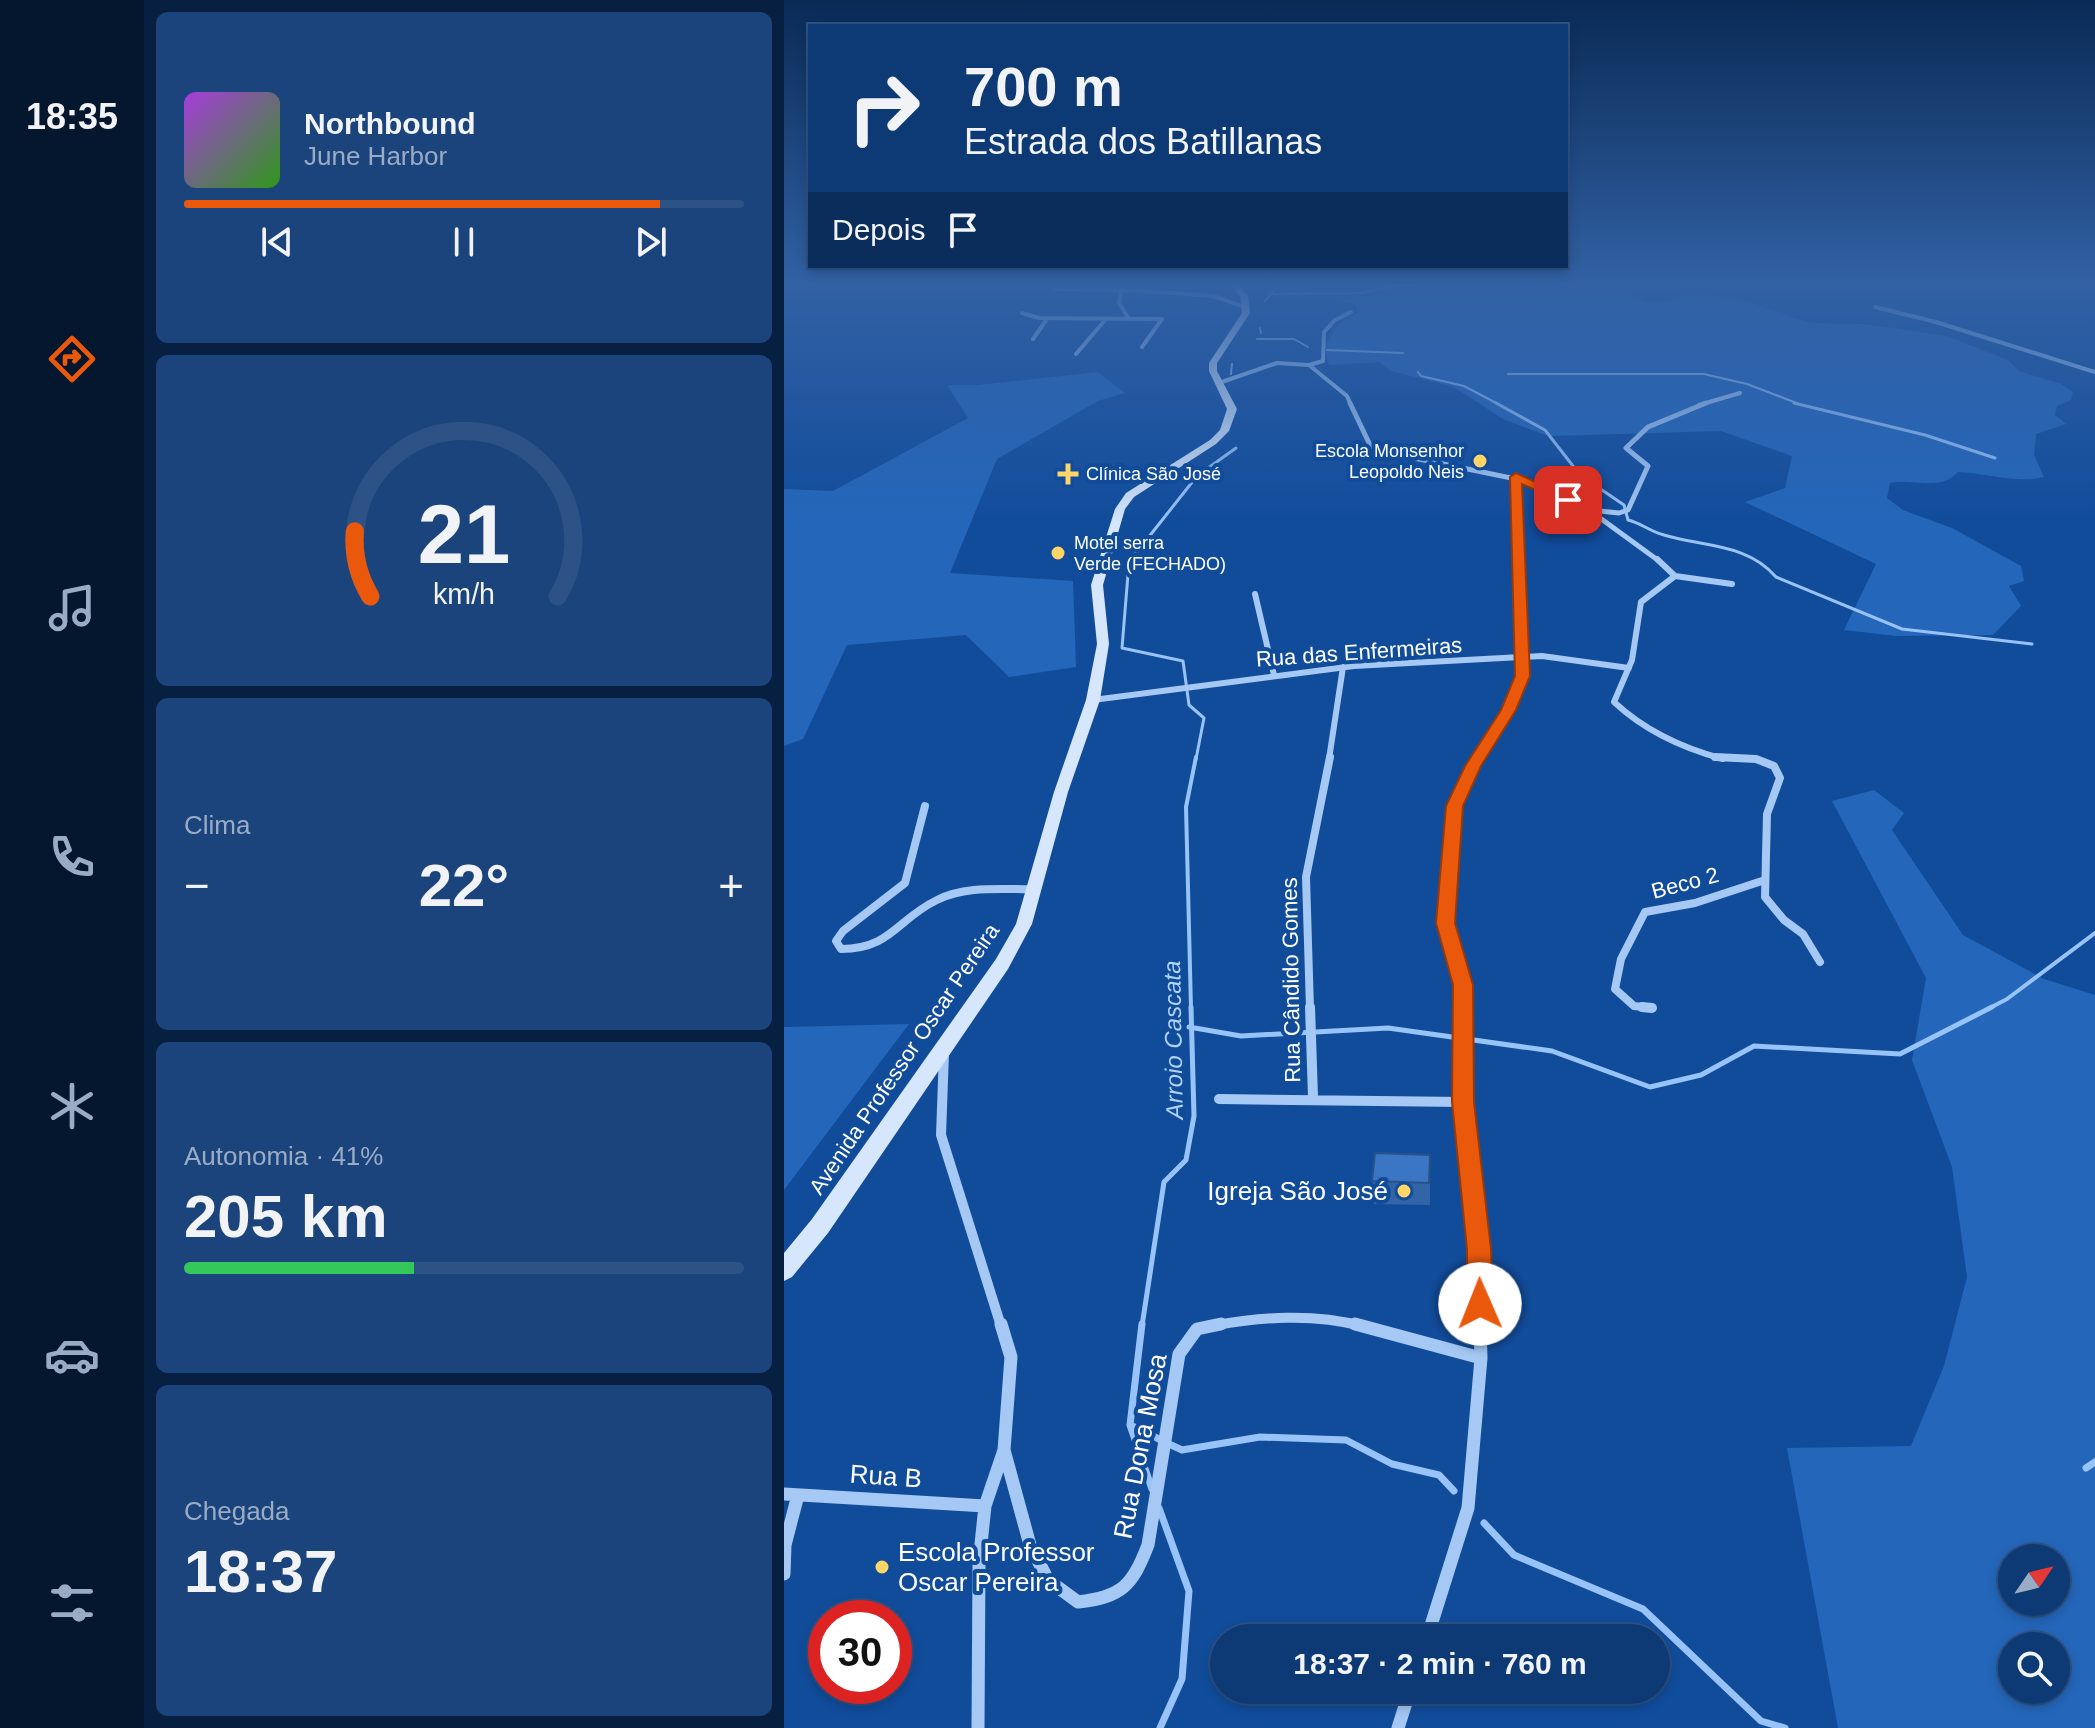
<!DOCTYPE html>
<html lang="pt">
<head>
<meta charset="utf-8">
<style>
  :root { --surface:#0d3974; --page:#1b447c; --text:#f1f3f6; --muted:#9aacc5; --line:#2d5386; --accent:#ea580c }
  body { margin:0; font-family:Arial,sans-serif; background:var(--page); color:var(--text); height:100vh; display:flex; flex-direction:column; font-size:30px; white-space:nowrap }
  * { box-sizing:border-box; margin:0 }
  p { font-size:26px; color:var(--muted) }
  .icon { flex:none; width:44px; height:44px; fill:none; stroke:currentColor; stroke-width:2; stroke-linecap:round; stroke-linejoin:round }
  .map { position:relative; flex:1; overflow:hidden }
  .panel { display:flex; flex-direction:column; gap:12px; padding:12px; background:#071f40; width:640px }
  .panel>* { flex:none }
  .top-card { position:absolute; left:24px; top:24px; width:760px; height:244px; border-radius:0px; box-shadow:0 4px 12px #0003,0 0 0 2px var(--line); background:#0d3974; color:var(--text); overflow:hidden }
  .needle { width:52px; rotate:55deg }
  .fabs { position:absolute; left:1214px; top:1544px; display:grid; gap:16px }
  .fabs a { display:grid; place-items:center; width:72px; height:72px; border-radius:50%; background:var(--surface); box-shadow:0 4px 12px #0003,0 0 0 2px var(--line); font-size:40px }
  .speed { position:absolute; left:24px; top:1600px; display:flex; gap:16px; font-size:40px; font-weight:700; text-align:center }
  .speed>* { display:grid; place-content:center; width:104px; height:104px; border-radius:50%; background:var(--surface); box-shadow:0 4px 12px #0003,0 0 0 2px var(--line); line-height:1 }
  .speed .limit { border:12px solid #d22; background:#fff; color:#111 }
  .pin { position:absolute; display:grid; place-items:center; width:68px; height:68px; color:#fff; margin:-34px; border-radius:16px; box-shadow:0 4px 12px #0006 }
  .me { position:absolute; width:88px; margin:-44px; rotate:359deg; stroke-linejoin:round; filter:drop-shadow(0 0 6px #0008) }
  .turn { display:flex; align-items:center; gap:28px; height:168px; padding:0 24px; font-size:36px }
  .turn .icon { width:104px; height:104px; stroke-width:2.5 }
  .turn b { display:block; font-size:56px; line-height:68px }
  .then { display:flex; align-items:center; height:76px; padding:0 24px; background:#0003; gap:16px; font-size:30px }
  .big { font-size:60px; font-weight:800; line-height:1.1 }
  .panel .card { flex:1; display:flex; flex-direction:column; justify-content:center; gap:12px; min-width:0; padding:0 28px; border-radius:12px; background:var(--page) }
  .panel .dial { align-items:center; gap:0 }
  .dial svg { height:208px; overflow:visible; fill:none; stroke:var(--line); stroke-width:7; stroke-linecap:round; text-anchor:middle }
  .dial text { fill:var(--text); stroke:none }
  .song { display:flex; align-items:center; gap:24px }
  .cover { width:96px; height:96px; border-radius:12px; background:linear-gradient(135deg,hsl(280 70% 55%),hsl(110 70% 35%)) }
  .played { height:8px; border-radius:4px; background:linear-gradient(90deg,var(--accent) 85%,var(--line) 85%) }
  .keys { display:flex; justify-content:space-around; direction:ltr }
  .heat { display:flex; justify-content:space-between; align-items:center; font-size:44px; direction:ltr }
  .charge { height:12px; border-radius:6px; background:linear-gradient(90deg,#34c759 41%,var(--line) 0) }
  .trip { position:absolute; left:426px; top:1624px; width:460px; height:80px; border-radius:40px; background:var(--surface); box-shadow:0 4px 12px #0003,0 0 0 2px var(--line); font-weight:800; line-height:80px; text-align:center }
  main { display:flex; flex:1; min-height:0 }
  .dock { display:flex; flex-direction:column; width:144px; justify-content:space-around; align-items:center; background:#05172e; color:var(--muted) }
  .dock .icon { width:56px; height:56px }
  .dock .current { color:var(--accent) }
  .dock b { font-size:36px; color:var(--text) }
  .map>svg:first-child { display:block }
  .green { fill:#2466ba; fill-rule:evenodd }
  .lines { fill:none; stroke-linecap:round; stroke-linejoin:round }
  .stream-far4 { stroke:#97c3f8; stroke-width:2 }
  .stream-far3 { stroke:#97c3f8; stroke-width:3 }
  .stream-far2 { stroke:#97c3f8; stroke-width:4 }
  .stream-far1 { stroke:#97c3f8; stroke-width:5 }
  .stream { stroke:#97c3f8; stroke-width:7 }
  .minor-far5 { stroke:#a5c8f4; stroke-width:4 }
  .minor-far4 { stroke:#a5c8f4; stroke-width:5 }
  .minor-far3 { stroke:#a5c8f4; stroke-width:6 }
  .minor-far2 { stroke:#a5c8f4; stroke-width:8 }
  .minor-far1 { stroke:#a5c8f4; stroke-width:10 }
  .minor { stroke:#a5c8f4; stroke-width:13 }
  .secondary { fill:#d5e6fd; fill-rule:evenodd }
  .wall { fill:#3265a8 }
  .building { fill:#3a76c3; stroke:#295388; stroke-width:2 }
  .route { fill:#ea580c; stroke:#983908; stroke-width:2 }
  .poi-dot { fill:#ffd568; stroke:#114c9b; stroke-width:3 }
  .labels { text-anchor:middle; dominant-baseline:central; stroke-width:8; stroke-linejoin:round; paint-order:stroke }
  .far-poi-label { font-size:18px; fill:#fff; stroke:#114c9b; text-anchor:start }
  .street-label { font-size:22px; fill:#fff; stroke:#114c9b }
  .water-label { font-size:24px; font-style:italic; fill:#b1d2fb; stroke:#114c9b }
  .near-poi-label { font-size:26px; fill:#fff; stroke:#114c9b; text-anchor:end }
  .near-street-label { font-size:26px; fill:#fff; stroke:#114c9b }
</style>
</head>
<body>
<main>
<nav class="dock">
<b>18:35</b>
<svg class="icon current" aria-label="directions" viewBox="0 0 24 24"><path d="M12 3l9 9-9 9-9-9zM9 14v-3h6M13 9l2 2-2 2"/></svg>
<svg class="icon" aria-label="music" viewBox="0 0 24 24"><path d="M9 18V5l10-2v13"/><circle cx="6" cy="18" r="3"/><circle cx="16" cy="16" r="3"/></svg>
<svg class="icon" aria-label="phone" viewBox="0 0 24 24"><path d="M5 4h4l2 5-3 2q2 4 5 5l2-3 5 2v4C11 20 4 13 5 4z"/></svg>
<svg class="icon" aria-label="climate" viewBox="0 0 24 24"><path d="M12 3v18M4 7l16 10M4 17L20 7"/></svg>
<svg class="icon" aria-label="car" viewBox="0 0 24 24"><path d="M5 17H2v-5l4-1 3-4h7l3 4 3 1v5h-3M9 17h6M6 11h13"/><circle cx="7" cy="17" r="2"/><circle cx="17" cy="17" r="2"/></svg>
<svg class="icon" aria-label="filters" viewBox="0 0 24 24"><path d="M4 7h16M4 17h16"/><circle cx="9" cy="7" r="2"/><circle cx="15" cy="17" r="2"/></svg>
</nav>
<section class="panel">
<div class="card">
<div class="song"><i class="cover"></i><div><b>Northbound</b><p>June Harbor</p></div></div>
<div class="played"></div>
<div class="keys"><svg class="icon" aria-label="previous" viewBox="0 0 24 24"><path d="M18 5L8 12l10 7zM5 5v14"/></svg><svg class="icon" aria-label="pause" viewBox="0 0 24 24"><path d="M8 5v14M16 5v14"/></svg><svg class="icon" aria-label="next" viewBox="0 0 24 24"><path d="M6 5l10 7-10 7zM19 5v14"/></svg></div>
</div>
<div class="card dial"><svg viewBox="0 0 100 80">
<path d="M14 69A42 42 0 1 1 86 69"/>
<path d="M14 69A42 42 0 0 1 8 44" stroke="#ea580c"/>
<text x="50" y="56" font-size="32" font-weight="700">21</text>
<text x="50" y="72" font-size="11">km/h</text>
</svg></div>
<div class="card"><p>Clima</p>
<div class="heat"><a>−</a><b class="big">22°</b><a>+</a></div>
</div>
<div class="card"><p>Autonomia · 41%</p><b class="big">205 km</b><div class="charge"></div></div>
<div class="card"><p>Chegada</p><b class="big">18:37</b></div>
</section>
<div class="map">
<svg width="1311" height="1728" viewBox="0 0 1311 1728">
  <rect width="100%" height="100%" fill="#114c9b"/>
  <path class="green" d="M499,282H842L841,291L862,302H884L901,292L951,298L1027,323L1079,324L1163,336L1224,360L1235,371L1277,384L1289,392L1287,400L1273,406L1271,415L1282,424L1252,434L1250,455L1260,477C1233,484 1202,473 1174,472C1156,492 1131,478 1106,483L1103,498L1119,510L1168,528L1237,566L1240,581L1225,586L1237,606L1209,635L1112,636L1060,630L1092,564L961,502L1001,488L1008,456L937,431L764,436L719,419L670,387L607,371L595,362L545,365L541,346L555,323L575,312L571,304L552,299L480,298L483,285Z
    M314,372L341,393L314,401L213,459L166,573L289,581L292,667L225,677L182,635L63,645L19,739L0,746V489L49,491L184,418L163,385H194Z
    M1090,790L1120,813L1108,830L1179,935L1260,979L1311,995V1728H1054L1003,1448L1127,1446L1160,1366L1183,1277L1168,1167L1128,1060L1142,978L1048,801ZM1272,1558V1602H1228V1558ZM1272,1646V1690H1228V1646Z
    M125,1024L0,1190V1027Z"/>
  <g class="lines">
    <path class="stream-far4" d="M488,294L578,293L611,286L679,282
      M481,301L497,282
      M476,328L477,333
      M473,339H510L524,347
      M543,350L619,353
      M634,372L637,376L680,386L716,405
      M447,374L448,364
      M724,374H920L963,384L1018,405"/>
    <path class="stream-far3" d="M712,403L761,430L796,475L840,505L844,520C857,523 867,532 880,535C919,547 963,543 992,577L1118,629L1248,644
      M1010,403L1141,435L1211,458
      M412,759L420,718L405,705L399,661L338,648L345,562L413,476L452,448"/>
    <path class="stream-far2" d="M407,1009L402,807L412,757
      M1204,1009L1223,999L1311,933"/>
    <path class="stream-far1" d="M405,1027L457,1036L604,1028L768,1051L866,1087L917,1075L970,1046L1116,1054L1208,1007
      M358,1326L380,1182L402,1160L410,1116L407,1007"/>
    <path class="stream" d="M358,1324L346,1425L377,1440
      M346,1425L368,1489
      M385,1444L398,1450L476,1437L562,1440L608,1464L655,1475L670,1491
      M1302,1468L1311,1462
      M375,1508L405,1591L398,1679L376,1728
      M700,1523L730,1555L859,1609L977,1721L1001,1728"/>
    <path class="minor-far5" d="M269,289C322,289 374,291 427,296C440,297 449,306 462,306
      M338,289L335,303L345,319
      M1091,307L1152,322L1311,372
      M238,313L255,318L378,319
      M249,339L263,319
      M358,347L378,319
      M292,354L322,319
      M525,365L539,361L540,332L551,320L567,312
      M435,383L493,363L525,365L563,396L567,405
      M915,405L956,393"/>
    <path class="minor-far4" d="M566,403L586,445L596,451L742,481L805,510L875,561
      M732,477L735,561
      M806,510L835,513L844,510L864,466L842,448L864,427L922,403"/>
    <path class="minor-far3" d="M873,559L891,576L857,602L848,660L830,702C861,731 898,748 939,759
      M891,576L948,584
      M471,594L490,675
      M309,700L570,666L758,656L845,668
      M545,759L559,667
      M694,759L724,710L738,676L734,559"/>
    <path class="minor-far2" d="M931,757L972,759L990,766L996,778L983,814L981,897L1000,920L1019,934L1036,962
      M141,806L121,883L59,931L52,941L57,949C107,949 113,919 153,900C183,885 219,890 251,889
      M868,1008L850,1006L831,989L837,959L861,912L911,903L981,880
      M526,1009L522,877L546,757
      M679,1009V985L661,923L663,882L670,806L695,757"/>
    <path class="minor-far1" d="M526,1007L529,1097
      M679,1007V1102L695,1249L696,1326
      M858,1007L868,1008
      M160,1053L157,1135L217,1326
      M435,1099L679,1102
      M427,1326C477,1317 528,1313 578,1326"/>
    <path class="minor" d="M571,1324L697,1358
      M220,1450L246,1545L264,1580L294,1602C338,1597 348,1586 364,1545L395,1354L413,1329L437,1324
      M0,1494L201,1506
      M0,1574L1,1545L14,1495
      M643,1638L684,1508L697,1358L696,1324
      M194,1728L195,1563L201,1506L220,1450L227,1357L217,1324
      M614,1728L626,1690"/>
    <path class="secondary" d="M443,282H451L464,296L466,313L433,363V371L453,409L445,431L432,444L350,497L341,509L319,585L325,644L316,700L284,792L248,924L224,969L44,1233L8,1277L0,1281V1253L28,1219L212,959L232,924L270,792L302,700L313,644L307,585L331,509L342,493L426,440L436,430L443,409L425,371V363L458,313L456,296Z"/>
  </g>
  <path class="wall" d="M646,1155V1205L590,1204L588,1181Z"/>
  <path class="building" d="M591,1153L646,1155L645,1183L588,1181Z"/>
  <linearGradient id="sky" x2="0" y2="1"><stop stop-color="#092a55"/><stop offset="0.54" stop-color="#3261a4"/><stop offset="1" stop-color="#3261a4" stop-opacity="0"/></linearGradient>
  <rect width="1311" height="524" fill="url(#sky)"/>
  <path class="route" d="M732,473L790,500L780,503L738,484L746,676L732,710L697,766L679,806L671,923L689,985L690,1102L707,1249L709,1304L705,1313L696,1316L687,1313L683,1304V1249L668,1102L669,985L652,923L662,806L681,766L717,710L731,676L726,477Z"/>
  <g class="poi-dot">
    <circle cx="696" cy="461" r="8"/>
    <path d="M280 462h8v8h8v8h-8v8h-8v-8h-8v-8h8z"/>
    <circle cx="274" cy="553" r="8"/>
    <circle cx="620" cy="1191" r="8"/>
    <circle cx="98" cy="1567" r="8"/>
  </g>
  <g class="labels">
    <g class="far-poi-label">
      <text x="680" y="451" text-anchor="end">Escola Monsenhor<tspan x="680" dy="21">Leopoldo Neis</tspan></text>
      <text x="302" y="474">Clínica São José</text>
      <text x="290" y="543">Motel serra<tspan x="290" dy="21">Verde (FECHADO)</tspan></text>
    </g>
    <g class="street-label">
      <text transform="translate(575 652) rotate(-4)">Rua das Enfermeiras</text>
      <text transform="translate(901 883) rotate(-15)">Beco 2</text>
      <text transform="translate(507 980) rotate(-91)">Rua Cândido Gomes</text>
      <text transform="translate(120 1059) rotate(-56)">Avenida Professor Oscar Pereira</text>
    </g>
    <g class="water-label">
      <text transform="translate(389 1040) rotate(-91)">Arroio Cascata</text>
    </g>
    <g class="near-poi-label">
      <text x="604" y="1191">Igreja São José</text>
      <text x="114" y="1552" text-anchor="start">Escola Professor<tspan x="114" dy="30">Oscar Pereira</tspan></text>
    </g>
    <g class="near-street-label">
      <text transform="translate(356 1446) rotate(-79)">Rua Dona Mosa</text>
      <text transform="translate(102 1476) rotate(4)">Rua B</text>
    </g>
  </g>
</svg>
<div class="fabs">
<a><svg class="needle" viewBox="-14 -14 28 28"><path d="M0-13l5 13h-10z" fill="#e53935"/><path d="M0 13l5-13h-10z" fill="#9aacc5"/></svg></a>
<a><svg class="icon" aria-label="search" viewBox="0 0 24 24"><circle cx="10" cy="10" r="6"/><path d="M15 15l6 6"/></svg></a>
</div>
<div class="speed"><div class="limit">30</div></div>
<div class="pin" style="left:784px;top:500px;background:#d93025"><svg class="icon" aria-label="arrive" viewBox="0 0 24 24"><path d="M6 21V4h12l-3 4 3 4H6"/></svg></div>
<svg class="me" style="left:696px;top:1304px" viewBox="-20 -20 40 40"><circle r="19" fill="#fff"/><path d="M0-13L10 11 0 6-10 11z" fill="#ea580c"/></svg>
<div class="trip">18:37 · 2 min · 760 m</div>
<div class="top-card">
<div class="turn"><svg class="icon" aria-label="right" viewBox="0 0 24 24"><path d="M7 20v-9h11M14 6l5 5-5 5"/></svg><div><b>700 m</b>Estrada dos Batillanas</div></div>
<div class="then">Depois<svg class="icon" aria-label="arrive" viewBox="0 0 24 24"><path d="M6 21V4h12l-3 4 3 4H6"/></svg></div>
</div>
</div>
</main>
</body>
</html>
